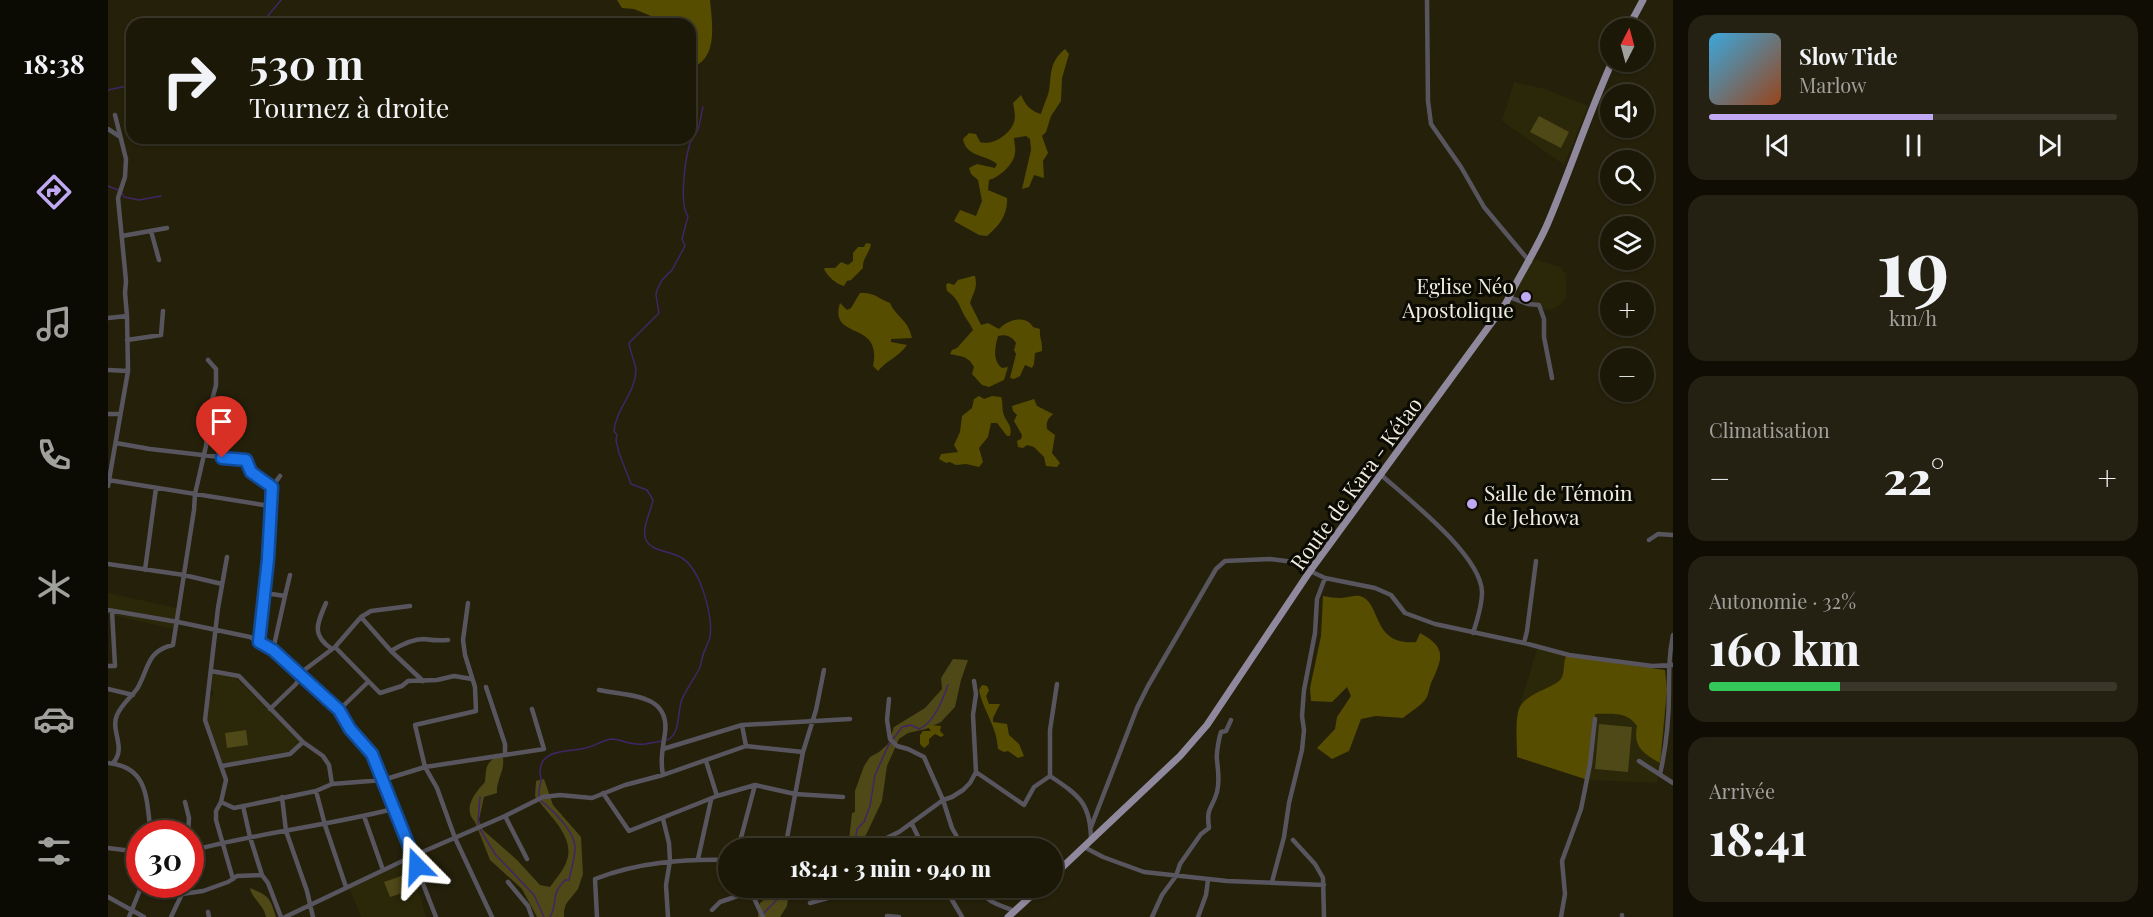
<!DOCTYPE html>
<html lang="fr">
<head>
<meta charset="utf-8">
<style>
  :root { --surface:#1b1808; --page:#242112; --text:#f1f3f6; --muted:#a0a09c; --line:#393729; --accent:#c1a8f3 }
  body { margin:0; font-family:"Playfair Display",serif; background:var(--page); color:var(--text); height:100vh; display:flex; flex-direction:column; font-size:22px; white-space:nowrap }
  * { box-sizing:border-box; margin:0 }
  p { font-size:20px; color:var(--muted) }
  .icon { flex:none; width:33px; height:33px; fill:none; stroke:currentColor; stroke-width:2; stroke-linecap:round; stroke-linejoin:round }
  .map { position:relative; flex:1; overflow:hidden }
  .details { display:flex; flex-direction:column; gap:15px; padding:15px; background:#0f0d04; width:480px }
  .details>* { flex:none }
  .banner { position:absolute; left:18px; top:18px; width:570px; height:126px; border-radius:18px; box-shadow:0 2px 4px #0004,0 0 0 2px var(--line); background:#1b1808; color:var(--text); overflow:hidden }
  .needle { width:39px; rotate:6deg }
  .tools { position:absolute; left:1492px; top:18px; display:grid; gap:12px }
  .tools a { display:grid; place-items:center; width:54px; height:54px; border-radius:50%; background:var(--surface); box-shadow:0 2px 4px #0004,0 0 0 2px var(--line); font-size:30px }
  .speed { position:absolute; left:18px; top:820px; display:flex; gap:12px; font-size:30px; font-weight:700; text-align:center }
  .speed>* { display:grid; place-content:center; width:78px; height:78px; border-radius:50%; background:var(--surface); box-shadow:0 2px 4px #0004,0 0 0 2px var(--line); line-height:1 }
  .speed .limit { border:9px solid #d22; background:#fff; color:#111 }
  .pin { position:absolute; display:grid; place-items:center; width:51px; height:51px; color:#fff; margin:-62px -26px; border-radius:50% 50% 50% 0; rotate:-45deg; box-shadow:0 0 6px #0007 }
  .pin .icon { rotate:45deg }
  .me { position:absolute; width:66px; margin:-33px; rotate:339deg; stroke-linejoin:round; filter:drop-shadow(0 0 4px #0008) }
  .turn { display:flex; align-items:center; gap:21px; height:126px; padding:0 24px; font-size:27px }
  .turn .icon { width:78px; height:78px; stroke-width:2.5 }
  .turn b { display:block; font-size:42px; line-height:51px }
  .big { font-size:45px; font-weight:800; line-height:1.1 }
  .details .tile { flex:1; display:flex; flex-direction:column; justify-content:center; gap:9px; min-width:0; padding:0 21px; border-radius:18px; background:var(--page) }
  .details .dial { align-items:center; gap:0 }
  .dial b { font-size:78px; line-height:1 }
  .song { display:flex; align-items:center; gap:18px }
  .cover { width:72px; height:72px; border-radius:9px; background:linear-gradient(135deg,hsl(200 70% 55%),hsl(20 70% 35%)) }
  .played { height:6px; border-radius:3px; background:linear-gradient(90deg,var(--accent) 55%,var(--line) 55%) }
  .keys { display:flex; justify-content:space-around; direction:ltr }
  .heat { display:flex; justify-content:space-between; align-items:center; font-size:33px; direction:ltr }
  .charge { height:9px; border-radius:4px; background:linear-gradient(90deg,#34c759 32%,var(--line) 0) }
  .trip { position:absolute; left:610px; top:838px; width:345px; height:60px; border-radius:30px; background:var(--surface); box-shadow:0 2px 4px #0004,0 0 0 2px var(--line); font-weight:800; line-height:60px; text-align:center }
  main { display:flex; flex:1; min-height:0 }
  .menu { display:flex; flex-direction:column; width:108px; justify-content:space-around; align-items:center; background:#0b0a03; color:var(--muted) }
  .menu .icon { width:42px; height:42px }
  .menu .on { color:var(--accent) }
  .menu b { font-size:27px; color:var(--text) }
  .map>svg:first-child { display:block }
  .built { fill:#2b2709 }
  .green { fill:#4f4817 }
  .forest { fill:#574d01 }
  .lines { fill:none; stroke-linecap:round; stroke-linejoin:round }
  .stream { stroke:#402666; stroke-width:1.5 }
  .street { stroke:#58555f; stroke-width:4.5 }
  .primary { stroke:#90899e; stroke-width:7 }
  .route-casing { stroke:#114b97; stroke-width:15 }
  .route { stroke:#1a73e8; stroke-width:10 }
  .poi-dot { fill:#c1a8f3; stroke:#0b0a03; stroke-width:2 }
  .labels { text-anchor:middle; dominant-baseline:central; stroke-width:6; stroke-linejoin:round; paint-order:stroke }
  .poi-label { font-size:21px; fill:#f0eee0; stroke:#0b0a03; text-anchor:end }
  .street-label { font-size:21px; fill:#f0eee0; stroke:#0b0a03 }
</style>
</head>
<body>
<main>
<nav class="menu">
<b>18:38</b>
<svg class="icon on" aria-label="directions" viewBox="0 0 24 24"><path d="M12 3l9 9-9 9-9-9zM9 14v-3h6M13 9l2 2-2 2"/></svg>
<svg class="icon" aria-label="music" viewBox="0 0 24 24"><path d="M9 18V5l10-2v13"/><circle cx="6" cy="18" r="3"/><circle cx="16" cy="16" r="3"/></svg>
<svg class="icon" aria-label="phone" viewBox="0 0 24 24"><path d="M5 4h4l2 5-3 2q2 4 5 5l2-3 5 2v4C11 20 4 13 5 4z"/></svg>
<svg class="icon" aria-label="climate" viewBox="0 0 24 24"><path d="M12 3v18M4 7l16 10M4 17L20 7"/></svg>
<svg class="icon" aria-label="car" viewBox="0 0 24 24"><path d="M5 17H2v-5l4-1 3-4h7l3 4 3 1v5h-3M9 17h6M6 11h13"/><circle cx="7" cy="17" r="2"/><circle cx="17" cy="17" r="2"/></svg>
<svg class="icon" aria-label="filters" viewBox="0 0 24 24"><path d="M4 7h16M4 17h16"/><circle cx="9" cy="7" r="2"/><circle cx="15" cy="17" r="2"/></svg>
</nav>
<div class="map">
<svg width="1565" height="917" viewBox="0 0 1565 917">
  <rect width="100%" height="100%" fill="#24200a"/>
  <path class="built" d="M1406,82L1437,89L1480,106L1456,165L1394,121Z
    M1426,259L1452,267L1458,274V297L1453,304L1443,310L1430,308L1416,301L1412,296L1411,285Z
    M0,593L69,608L73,611L70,630L0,614Z
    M1429,649L1458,656L1557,670V726L1549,783L1480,780L1409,757L1410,711Z
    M105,673L128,678L192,741L182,751L118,764L114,762L98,720L101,697L105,696L106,692L103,689Z
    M302,861L318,917H253L241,887Z"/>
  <path class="green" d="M1431,116L1461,132L1453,148L1422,132Z
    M845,659L860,660L853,680L847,707L833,722L818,729L800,733L791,739L779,766L774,801L758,835L751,841L748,849H740L744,813L747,812V791L756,766L762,757L771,752L780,744L786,727L817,708L834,689L833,678Z
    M1491,724L1524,727L1520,772L1487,769Z
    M138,730L140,745L119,748L117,733Z
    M387,758H395C397,771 388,780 389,793L376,797L371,820L375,830L409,860L432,885L442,887C448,878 456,870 459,860C467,836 440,815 427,796L428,781L436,779L445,805L473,837L475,874L470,889L458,904L456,911V917H429L414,889L382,860L367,822C354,808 367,793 377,782C378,772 377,763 387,758Z
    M302,873L308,889L282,897L276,882Z
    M142,888C161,896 162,897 168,917H158C156,905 144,899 142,888Z
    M671,888H690L681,891L679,906L672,917H650L652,903Z"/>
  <path class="forest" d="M509,0H602C604,23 611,60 582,68V24H544L543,16L526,9L514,8Z
    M957,49L961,54L954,78L953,101L943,116L938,132L934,136L940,153L935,161L936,178L926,175L921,187L914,189L923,150L922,139L918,136L906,138C906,142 908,148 907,153C906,164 892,177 881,180L880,190L899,198C900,215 891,226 879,236L871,235L846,221L852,210L868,216L874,201L870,180L863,174L861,168L869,164L887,168L889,164C877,154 858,157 855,139L861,133L868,134L872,142C884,146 902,135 906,122C908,116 906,109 905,103L913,95C917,104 922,111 933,114C935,106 939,99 941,91C944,71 941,63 957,49Z
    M758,243L763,244C762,253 754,258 755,268L743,280L739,281L736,286C728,284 720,277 716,269L717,268H727L733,262L740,265L745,261V253L750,247H756Z
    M865,276H867C870,289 865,293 862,303L873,325L880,323L891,329C899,320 918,314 925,327L932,329C931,337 935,343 934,351L927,353L926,364L924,368L917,365L912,376L906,379L902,378L908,354L906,350L908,343C904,336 897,334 890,336C887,347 884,360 894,368L900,367L896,380L881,387L874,385L864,374L866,367L862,361L856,357L842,354L844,350L849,348L865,330C862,323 857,318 854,311C850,302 848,297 839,291L838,285L840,283L846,285L850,280Z
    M752,293C767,292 769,298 782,303C788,317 800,319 804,338L783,339V342L799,345C791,357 779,360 770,371L765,366C775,319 720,341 732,303L739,310L743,308Z
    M871,396L876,399L884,396L893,397C895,403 894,406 895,412C897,422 905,424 902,436H899L889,423H883L880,437L871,448L875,462L871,467L858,464L848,465L842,462L838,463L831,459L833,454L850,452L846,445L852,432L854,416L864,408L866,399Z
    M926,399L929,406L945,414C940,419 938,421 939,429L947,435L944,453L952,463L949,467L938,466L936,457L926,447L919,445L915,448L910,447L909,441L913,439L914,435L906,421L909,415L905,411L904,406Z
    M1215,596C1221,597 1227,598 1233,598C1239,598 1247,595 1252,596C1274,602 1263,646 1308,642L1312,633C1340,648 1334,659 1323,683C1321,688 1321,695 1317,700C1311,707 1302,712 1295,718L1268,716L1253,719L1241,751L1224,759L1209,748L1227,729L1229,717L1243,696L1239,687L1224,702L1203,701L1202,688L1213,636Z
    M1458,656L1557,670L1559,690L1552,763C1535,753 1525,747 1529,726C1519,711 1503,714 1487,714L1480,780L1409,757C1409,744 1407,720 1411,709C1417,693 1446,688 1453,679C1457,673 1455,663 1458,656Z
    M874,685L879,686L881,690L878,696L881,704H892L885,718V722L899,724L901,735L911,744L916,756L910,758L900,751L896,752L890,749C889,726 875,711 871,690Z
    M822,725L833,726L832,731L836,735L833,737L827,734L821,739V744L816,748L812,744V735L815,731H823L820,727Z"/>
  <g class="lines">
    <path class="stream" d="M153,24L173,0
      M0,90L24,85
      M0,186L10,190
      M14,193L16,197L31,200L53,196
      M559,740C573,734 569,712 574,699C579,688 587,678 592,667C594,661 594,655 597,650C598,645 601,642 602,637C605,616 593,570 574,558C564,551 544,552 538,540C533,528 543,512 545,500L539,490L523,484L511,453L508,440L509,435L506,431C508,409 527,393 528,371C528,364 522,352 521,343L551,313L548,295L549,290L554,280L564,270L577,246L574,239L580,216C571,206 577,161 581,147C582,140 587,137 590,130C592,123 593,115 595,107
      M372,797L370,821L372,829L387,854L426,895L436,917
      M746,849L749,829L756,822L762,806L767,775L780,746L794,727L803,725L811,729C826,723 835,699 840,685
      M655,914L680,888
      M442,917C451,901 441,897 457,880H461C463,869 467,859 467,847C466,830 443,809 431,799C430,792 432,787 433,781C433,777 432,774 432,771C433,748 462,752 478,748C486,746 495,740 504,739C510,739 516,742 522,743C534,746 543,743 554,741"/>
    <path class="street" d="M1319,0L1320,101L1323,124L1353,167L1376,207L1422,262
      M0,129L11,136
      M43,231L51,260
      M14,236L59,228
      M1401,297L1420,304L1431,305L1436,319V337L1444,378
      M0,318L19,316
      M19,340L53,335L55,311
      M0,370L20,371
      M0,414H12
      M8,443L42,449L138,460L143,472L164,487L160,559L151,642
      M1272,474C1299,498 1373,555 1374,592C1374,605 1369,621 1365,633
      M0,480L162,506
      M0,486L20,371L19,316L17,293L18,281L10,198L17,177L18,159L7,115
      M164,487L172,476
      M1541,540L1550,534L1565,535
      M119,557L110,608L97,720L118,780L113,802L108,811V820L125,879
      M0,564L76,575L114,584
      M37,570L48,488
      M157,593L177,596L182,575
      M218,603C209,624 203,635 224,649
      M360,603L355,640L357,655L367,687L368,711L307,725L317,767L329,788L347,838L384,917
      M0,610L70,622L142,637L165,650L216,696L231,710L242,729L264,754L328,917
      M253,617L283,651L315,681
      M1416,643L1419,631L1428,561
      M227,647L272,693L294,686L300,681L329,680L346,676L364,679
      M165,650L177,596
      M283,651C291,646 305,639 316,639C324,640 331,641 340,640
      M0,666H7L4,611
      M103,671L131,676L195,742L215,756L221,765L224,784
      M378,687L397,744V754
      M0,689L25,695
      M491,690C520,696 562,693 557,733C555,747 552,760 555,775
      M781,699L779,720L782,739L789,746L800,749L816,757L835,800L844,828L856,849
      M162,709L188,684L195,671L227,647L253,617L263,611L302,606
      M231,710L260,682
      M634,725L638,746
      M555,749L634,725L742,719
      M598,761L609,796
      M1531,761L1565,783
      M0,763C42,767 38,801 43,834
      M5,763C19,748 2,731 9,715C13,705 23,697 29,689C41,669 38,651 65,645L86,510L87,494L98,446L102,408L108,385V369L100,360
      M114,766L182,754L195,742
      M868,772L916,805L926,787L942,776
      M1552,774C1558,748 1561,718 1561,691C1561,671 1561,654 1565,635
      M942,776V730L949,684
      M942,776C972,796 983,804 983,841
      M208,791L217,825L238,887
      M495,793L521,831L609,796L647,785L687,794L735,797
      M174,797L178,831L199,891L205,917
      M77,802L81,818L80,834
      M113,802L126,808L208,791L224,784L275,780L317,767L436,749L424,709
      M135,806L142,837L154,875
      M256,816L275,870
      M397,816L419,859
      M555,819L561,843L562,861L558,885L560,917
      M804,824L816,849
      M983,827L1029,708L1040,686L1108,569L1117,561L1162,559L1194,563L1202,571L1217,578L1267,588L1283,595L1297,613L1327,624L1416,643L1461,655L1544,666L1565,665
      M1185,840L1207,864L1215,878L1216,917
      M766,844L791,832L835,800L844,797L855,790L862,783L868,772L865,715L868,694L866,681
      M976,847L995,857L1036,872L1119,881L1216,885
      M0,848L32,852
      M630,849L647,785
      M677,849L695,752L708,710L716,670
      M82,851C149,833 218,826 285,809
      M590,859L603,800
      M400,882L420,906L424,917
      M1164,882L1176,837L1181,803L1194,750L1196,730L1194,716L1196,690L1207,633L1209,599L1217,578
      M837,888L854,917
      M872,888C878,903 893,905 906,911
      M643,892L655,917
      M0,897L36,917
      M702,903L755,888
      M604,910L612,902L653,888
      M100,912L101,917
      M779,916L791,917
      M21,917L34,885
      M63,917L74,894L95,891L120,882L129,876L154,875L160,883L173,917
      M177,917L305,856L397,816L435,797L452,795L484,798L517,785L555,775L638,746L695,752
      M489,917L487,879C530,862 576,859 621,860
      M1044,917L1054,895L1068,876L1072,864L1093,834L1101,828C1098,806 1104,810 1109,792C1112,781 1110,771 1109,760C1108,754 1111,738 1113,732L1118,731L1123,720
      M1090,917L1098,895L1100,880
      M1453,917L1457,894L1454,861L1473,809L1482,764L1487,719
      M1514,917V915"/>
    <path class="primary" d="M1520,28L1535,0
      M945,876L1072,756L1099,725L1202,571L1398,303C1411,276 1427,252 1439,225C1462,171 1480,115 1504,62
      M900,917L932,888"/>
  </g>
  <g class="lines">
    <defs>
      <path id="route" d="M114,458L138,460L143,472L164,487L160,559L151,642L165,650L231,710L242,729L264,754L309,866"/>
    </defs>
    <use href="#route" class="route-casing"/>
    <use href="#route" class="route"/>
  </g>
  <g class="poi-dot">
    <circle cx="1418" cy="297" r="6"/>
    <circle cx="1364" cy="504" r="6"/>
  </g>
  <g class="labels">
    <g class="poi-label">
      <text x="1406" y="285">Eglise Néo<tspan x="1406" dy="24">Apostolique</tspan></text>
      <text x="1376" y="492" text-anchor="start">Salle de Témoin<tspan x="1376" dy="24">de Jehowa</tspan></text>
    </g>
    <g class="street-label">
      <text transform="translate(1247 483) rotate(-54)">Route de Kara - Kétao</text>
    </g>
  </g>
</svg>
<div class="tools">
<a><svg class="needle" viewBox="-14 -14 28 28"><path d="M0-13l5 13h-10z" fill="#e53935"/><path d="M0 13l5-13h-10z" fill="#a0a09c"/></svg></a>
<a><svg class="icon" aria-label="sound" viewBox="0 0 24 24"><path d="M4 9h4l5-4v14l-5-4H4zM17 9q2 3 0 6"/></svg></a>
<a><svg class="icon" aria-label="search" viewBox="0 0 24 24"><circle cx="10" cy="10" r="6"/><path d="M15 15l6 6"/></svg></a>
<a><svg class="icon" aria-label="layers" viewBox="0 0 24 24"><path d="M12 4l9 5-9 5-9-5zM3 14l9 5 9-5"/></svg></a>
<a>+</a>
<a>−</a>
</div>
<div class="speed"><div class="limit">30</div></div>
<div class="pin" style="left:114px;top:458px;background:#d93025"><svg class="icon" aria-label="arrive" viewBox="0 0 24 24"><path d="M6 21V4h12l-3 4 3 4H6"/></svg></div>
<svg class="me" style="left:309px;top:866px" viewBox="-20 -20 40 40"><path d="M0-17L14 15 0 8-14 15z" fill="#1a73e8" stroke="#fff" stroke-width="4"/></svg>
<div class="trip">18:41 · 3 min · 940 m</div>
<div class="banner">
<div class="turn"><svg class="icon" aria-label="right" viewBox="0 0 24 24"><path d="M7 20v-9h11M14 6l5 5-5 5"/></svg><div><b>530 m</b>Tournez à droite</div></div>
</div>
</div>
<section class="details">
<div class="tile">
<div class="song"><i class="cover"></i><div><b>Slow Tide</b><p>Marlow</p></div></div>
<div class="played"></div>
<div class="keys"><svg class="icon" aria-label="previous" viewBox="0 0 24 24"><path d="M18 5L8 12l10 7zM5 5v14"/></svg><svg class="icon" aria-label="pause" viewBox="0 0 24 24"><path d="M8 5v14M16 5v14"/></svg><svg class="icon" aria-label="next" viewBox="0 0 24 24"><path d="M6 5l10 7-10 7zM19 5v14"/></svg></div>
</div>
<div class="tile dial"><b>19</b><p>km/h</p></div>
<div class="tile"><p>Climatisation</p>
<div class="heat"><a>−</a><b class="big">22°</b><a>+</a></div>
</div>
<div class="tile"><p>Autonomie · 32%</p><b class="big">160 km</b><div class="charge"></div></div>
<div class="tile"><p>Arrivée</p><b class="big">18:41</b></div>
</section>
</main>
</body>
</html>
